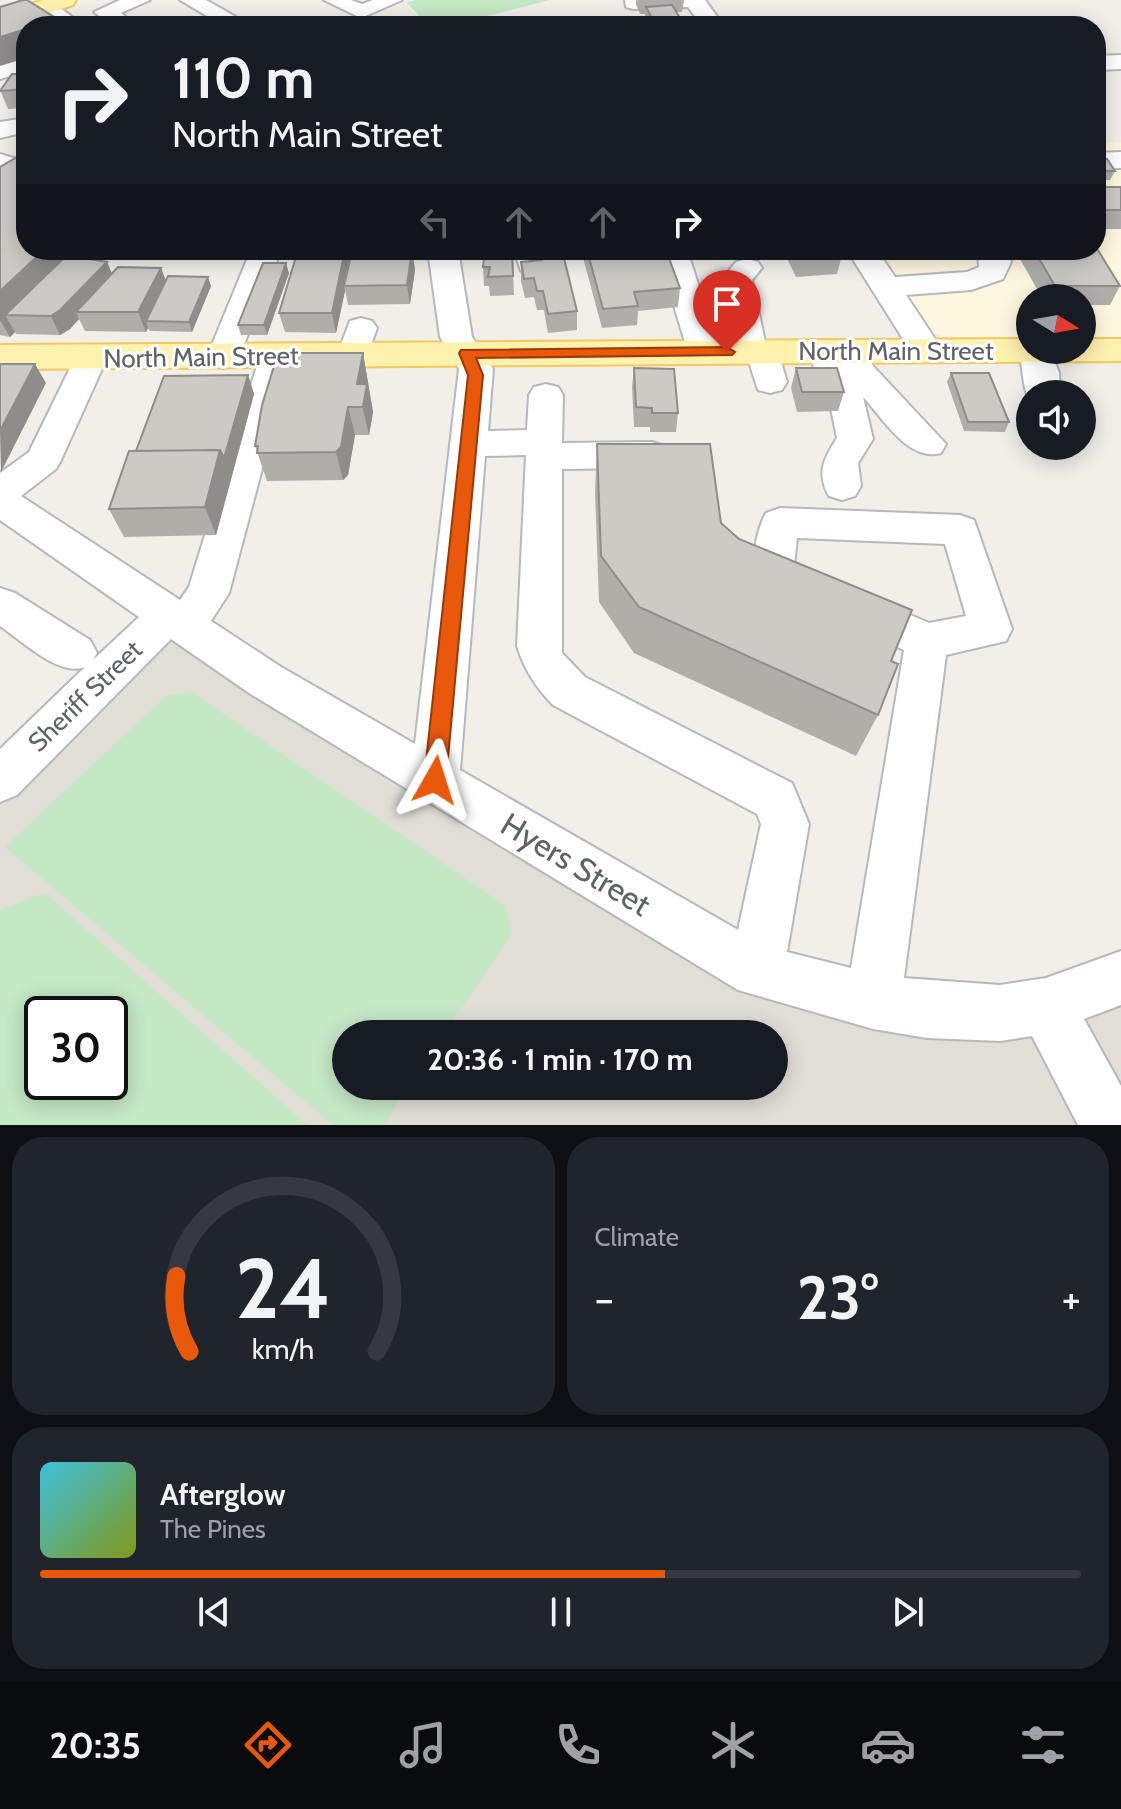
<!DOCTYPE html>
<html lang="en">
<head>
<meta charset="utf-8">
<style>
  :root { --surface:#171b24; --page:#20242c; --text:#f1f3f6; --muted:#9ea1a6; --line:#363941; --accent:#ea580c }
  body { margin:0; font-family:Cabin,sans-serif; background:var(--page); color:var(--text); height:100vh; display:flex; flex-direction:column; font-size:30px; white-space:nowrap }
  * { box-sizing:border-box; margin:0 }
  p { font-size:26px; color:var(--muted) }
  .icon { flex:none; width:44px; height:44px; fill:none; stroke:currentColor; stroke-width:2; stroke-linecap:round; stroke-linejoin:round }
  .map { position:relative; height:1125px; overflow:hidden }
  .drawer { display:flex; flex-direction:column; gap:12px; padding:12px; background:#0d0f14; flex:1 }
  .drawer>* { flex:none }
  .banner { position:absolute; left:16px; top:16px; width:1090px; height:244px; border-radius:32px; box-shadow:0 4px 20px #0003; background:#171b24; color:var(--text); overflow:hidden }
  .needle { width:52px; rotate:101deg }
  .tools { position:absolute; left:1016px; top:284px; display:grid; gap:16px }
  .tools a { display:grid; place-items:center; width:80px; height:80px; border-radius:50%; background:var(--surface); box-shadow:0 4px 20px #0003; font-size:40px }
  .speed { position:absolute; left:24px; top:996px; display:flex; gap:16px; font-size:40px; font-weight:700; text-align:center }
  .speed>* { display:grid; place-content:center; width:104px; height:104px; border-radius:50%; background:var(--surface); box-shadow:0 4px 20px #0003; line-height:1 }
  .speed .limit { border:4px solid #111; border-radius:12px; background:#fff; color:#111 }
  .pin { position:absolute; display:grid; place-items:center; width:68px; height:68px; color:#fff; margin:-82px -34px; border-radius:50% 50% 50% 0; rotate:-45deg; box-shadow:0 0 8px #0007 }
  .pin .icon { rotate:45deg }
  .me { position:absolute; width:88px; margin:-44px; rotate:6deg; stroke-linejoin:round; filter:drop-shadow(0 0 6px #0008) }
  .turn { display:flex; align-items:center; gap:28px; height:168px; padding:0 24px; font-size:36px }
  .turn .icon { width:104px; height:104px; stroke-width:2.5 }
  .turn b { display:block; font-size:56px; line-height:68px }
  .lanes { display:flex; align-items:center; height:76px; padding:0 24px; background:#0003; justify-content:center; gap:40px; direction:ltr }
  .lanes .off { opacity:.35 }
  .big { font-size:60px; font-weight:700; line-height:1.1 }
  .drawer .card { flex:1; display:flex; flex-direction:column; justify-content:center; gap:12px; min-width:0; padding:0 28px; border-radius:32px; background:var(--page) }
  .drawer .dial { align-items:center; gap:0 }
  .dial svg { height:208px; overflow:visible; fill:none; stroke:var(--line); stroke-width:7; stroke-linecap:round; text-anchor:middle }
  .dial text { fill:var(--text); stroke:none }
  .song { display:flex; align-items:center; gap:24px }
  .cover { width:96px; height:96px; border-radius:12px; background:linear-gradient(135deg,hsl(190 70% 55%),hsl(70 70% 35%)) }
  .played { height:8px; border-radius:4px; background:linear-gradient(90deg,var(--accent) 60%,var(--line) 60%) }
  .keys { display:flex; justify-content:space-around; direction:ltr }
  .heat { display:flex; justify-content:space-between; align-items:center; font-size:44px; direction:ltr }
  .drawer .tiles { flex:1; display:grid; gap:12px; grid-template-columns:1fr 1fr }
  .card:last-child { grid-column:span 2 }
  .trip { position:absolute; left:332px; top:1020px; width:456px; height:80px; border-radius:40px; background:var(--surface); box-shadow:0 4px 20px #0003; font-weight:700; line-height:80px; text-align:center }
  .tabs { display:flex; height:128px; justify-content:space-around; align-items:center; background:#090b0e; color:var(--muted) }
  .tabs .icon { width:56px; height:56px }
  .tabs .current { color:var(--accent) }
  .tabs b { font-size:36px; color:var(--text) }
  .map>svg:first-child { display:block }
  .commercial { fill:#fef7e0 }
  .education { fill:#e1ded6; fill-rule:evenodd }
  .green { fill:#c5e8c5; fill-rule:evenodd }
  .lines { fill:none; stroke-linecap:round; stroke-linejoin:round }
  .minor-casing { stroke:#b5b8bc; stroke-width:4 }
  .major-casing { stroke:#f2c960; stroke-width:4 }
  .minor { fill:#fff; fill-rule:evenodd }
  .major { fill:#fff2af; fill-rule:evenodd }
  .wall { fill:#afaea9 }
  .shaded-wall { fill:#8f8d8a }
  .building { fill:#cccac5; stroke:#8f8d8a; stroke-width:2 }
  .route { fill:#ea580c; stroke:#983908; stroke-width:2 }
  .labels { text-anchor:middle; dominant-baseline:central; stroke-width:6; stroke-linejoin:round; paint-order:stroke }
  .street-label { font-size:26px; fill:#5f6368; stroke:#fff }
  .near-street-label { font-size:32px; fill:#5f6368; stroke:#fff }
</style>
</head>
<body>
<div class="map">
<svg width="1121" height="1125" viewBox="0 0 1121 1125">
  <rect width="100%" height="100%" fill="#f1efe8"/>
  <path class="commercial" d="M1121,142V339L1082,340V298H1030V340L955,341L932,332L878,250H1096V143Z"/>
  <path class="education" d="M170,613L435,780L873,1001L1121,978V1125H0V780ZM42,1014H110V1082H42ZM346,1034H774V1086H346Z"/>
  <path class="green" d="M415,0H549L449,26H407L419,15L407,3Z
    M191,692L506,906L511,935L444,1034H346V1086H409L383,1125H333L5,847L166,696Z
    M45,893L307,1125H0V910ZM110,1014V1082H42V1014Z"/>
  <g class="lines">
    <defs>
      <path id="minor" d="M49,0L85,26H61L38,6Z
        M120,0H150L121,13L137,26H112L94,12Z
        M180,0H206L252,26H224Z
        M324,0H351L362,4L373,0H402L361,18Z
        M625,0H705L724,26H702L688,7L633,9L626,7Z
        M1121,55V69L1096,70V56Z
        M26,56V71L0,79V64Z
        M26,118V132L0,138V122Z
        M1121,152V168L1096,169V153Z
        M0,154L14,158L18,164L9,173L0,175Z
        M251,250H281L239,357L235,364L223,368L211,364L207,357Z
        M428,250H458L472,337L493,369L488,431L527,430L529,395L534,387L546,384L558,387L563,395L562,443L652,442L665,446L670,455L665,464L652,468L562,469V653L585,677L792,783L809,824L787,952L851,968L904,650L759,584C749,566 756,531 766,513L780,508L960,515L974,520L1012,629L1006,641L946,655L904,978L1000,985L1046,978L1121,951V1005L1084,1019L1121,1086V1125H1078L1032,1036L1000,1041L927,1038L873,1029L738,990L249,693L171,639L17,795L0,802V749L85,667C59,677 22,641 0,626V588L15,593L90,640L97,653L93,660L139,617L0,520V473L29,452L75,358L79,351L91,347L103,351L107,358L61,460L56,469L21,496L180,600L189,587L260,356L264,349L276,345L288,349L292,356L229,593L211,621L281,667L415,744L459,369L440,337ZM526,455L517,646C524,669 536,688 553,705L757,814L761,824L738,930L460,770L485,456ZM797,538L945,544L966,616L929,623L794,565Z
        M514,250H544L547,265L543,271H521Z
        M657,250H687L720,352L716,359L704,362L692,359L688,352Z
        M847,250H877L895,277L967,272L979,267L978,250H1008L1011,262L1003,279L971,290L906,295L943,351L939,358L927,361L915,358Z
        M747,259L758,262L762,268L752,280L765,342L776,345L787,382L782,390L770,393L758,390L749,362L739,359L735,352L722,279L736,262Z
        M361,318L372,321L377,328L365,362L353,366L341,362L337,355L350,321Z
        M847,341L859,344L873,366L946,444L941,453C908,462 883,418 863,397L873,439L858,463L861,486L855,496L842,500L829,496C816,473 824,458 837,438L828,394L815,374L811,352L815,345Z
        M1030,342V350L1051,351L1059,373L1060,394H1030V401C1022,388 1023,366 1019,351Z"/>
      <path id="major" d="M43,0H76L73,5L0,30V15Z
        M1030,339V350H1082V339H1121V361L0,369V345Z"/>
    </defs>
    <use href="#minor" class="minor-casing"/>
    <use href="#major" class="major-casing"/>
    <use href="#minor" class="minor"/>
    <use href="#major" class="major"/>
  </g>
  <path class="wall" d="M636,0H684L682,12H676L685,26H646L645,14H640L636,4Z
    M26,74V108L8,109L0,90Z
    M1096,159L1115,171L1110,180H1096Z
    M0,167L70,256L107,262L112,274L161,268L166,281L211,286L192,332L150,331L148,328L146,332L85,331L79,319L70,329L60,335L16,334L15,332L10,337L0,335Z
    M1096,187H1121V229H1096Z
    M298,250L412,251L415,270L410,304L348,305L345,290L336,333L285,332L279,313Z
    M512,250L514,295L490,296L489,286H484L483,267Z
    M539,250H562L577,311V330L548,333L544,310H537L534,297L525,298L521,281V262L539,260Z
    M581,250H666L680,288L678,307L638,311L637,325L602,328Z
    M783,250H840L842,255L837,274L796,277Z
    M1015,250H1096L1120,286L1110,305H1082V298H1042Z
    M289,273L267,335H241L238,325Z
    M363,353L373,412L369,435H355L348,475L343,480L267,481L255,446Z
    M634,368L678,413L676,432H650V427H634L632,387Z
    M796,368L844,392L838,411L797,412L791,388Z
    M951,373L1009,422L1005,432L964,431L947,382Z
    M248,375L254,394L216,535L124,537L109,509L136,451Z
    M597,444L721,523L739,539L891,661L878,715L856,756L634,653L599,602L595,493Z"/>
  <path class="shaded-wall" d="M59,20L61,26H38Z
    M26,29V58L0,66V37Z
    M44,250H76L69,255L76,271L5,315L15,332L10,337L0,320V291Z
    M345,250H349L351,260L344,286L345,291L336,333L332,313Z
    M412,251L415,270L410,304L407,285Z
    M107,262L115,281L76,312L79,319L70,329L60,335L51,316Z
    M286,263L289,273L267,335L264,325Z
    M161,268L168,287L146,321L148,328L146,332L138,312Z
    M208,277L211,286L192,332L189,322Z
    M363,353L373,412L369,435L357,384Z
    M35,364L46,383L1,472L0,431Z
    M248,375L254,394L216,535L205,507L220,450Z
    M348,407L355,435L348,475L343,480L336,452Z"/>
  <path class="building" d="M23,0H27L59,20L38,26H26V29L0,37V7Z
    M672,5L685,26H656L646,7Z
    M12,74H26V89L0,91Z
    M26,152V185L21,189L26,190V250H44L0,291V167Z
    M1096,159H1107L1115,171H1096Z
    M1096,187H1121V210H1096Z
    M1096,247L1120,286H1055L1034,250H1096Z
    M298,250H345L332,313H279Z
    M485,250H512L513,276L488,277L490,267H483Z
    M540,250H562L577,311L548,314L543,291H537L534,278L524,279L521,262L542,260Z
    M587,250H666L680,288L634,292L638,306L603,309Z
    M796,250H840L842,255L800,258Z
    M352,251H412L407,285L344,286Z
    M67,255L107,262L60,310L51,316L5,315Z
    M263,263H286L264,325H238Z
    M118,267L161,268L138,312H76Z
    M168,276L208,277L189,322L146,321Z
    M278,353H363L357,384H367L363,407H348L341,447L336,452L257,453L258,446H255L262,405Z
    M0,364H35L0,431Z
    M634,368L674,369L678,413H652V408L636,407Z
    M796,368H837L844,392H802Z
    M951,373H989L1009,422H968Z
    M248,375L224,458L220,450L136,451L164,376Z
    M597,444H710L721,523L739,539L912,610L891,661L898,664L878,715L639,607L601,556Z
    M220,450L205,507L109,509L129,451Z"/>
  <path class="route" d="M727,347L735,352L732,355L476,358L483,375L446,780L443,787L435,790L427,787L424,780L468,375L459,353L461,350Z"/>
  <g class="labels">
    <g class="street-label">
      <text x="896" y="351">North Main Street</text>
      <text transform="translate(201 357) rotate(-1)">North Main Street</text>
      <text transform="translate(85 696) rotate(-44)">Sheriff Street</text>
    </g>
    <g class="near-street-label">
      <text transform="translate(576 864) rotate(31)">Hyers Street</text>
    </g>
  </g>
</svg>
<div class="tools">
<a><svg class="needle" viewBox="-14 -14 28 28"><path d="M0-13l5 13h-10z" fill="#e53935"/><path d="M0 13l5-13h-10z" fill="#9ea1a6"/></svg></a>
<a><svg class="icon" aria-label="sound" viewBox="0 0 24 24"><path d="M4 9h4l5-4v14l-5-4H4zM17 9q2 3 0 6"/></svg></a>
</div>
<div class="speed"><div class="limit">30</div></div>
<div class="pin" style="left:727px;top:352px;background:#d93025"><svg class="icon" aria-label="arrive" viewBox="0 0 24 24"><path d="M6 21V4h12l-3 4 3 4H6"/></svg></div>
<svg class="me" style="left:435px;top:780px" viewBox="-20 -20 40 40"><path d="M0-17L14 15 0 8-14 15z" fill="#ea580c" stroke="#fff" stroke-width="4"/></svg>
<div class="trip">20:36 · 1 min · 170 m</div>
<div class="banner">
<div class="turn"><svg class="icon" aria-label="right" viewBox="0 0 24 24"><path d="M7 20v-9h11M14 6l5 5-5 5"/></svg><div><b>110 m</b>North Main Street</div></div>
<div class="lanes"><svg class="icon off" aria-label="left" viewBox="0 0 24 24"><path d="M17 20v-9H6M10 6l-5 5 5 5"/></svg><svg class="icon off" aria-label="ahead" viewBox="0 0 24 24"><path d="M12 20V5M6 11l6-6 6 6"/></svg><svg class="icon off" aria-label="ahead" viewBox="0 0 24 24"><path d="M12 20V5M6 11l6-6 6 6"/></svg><svg class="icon" aria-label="right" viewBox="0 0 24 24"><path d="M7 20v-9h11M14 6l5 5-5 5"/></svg></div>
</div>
</div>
<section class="drawer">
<div class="tiles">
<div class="card dial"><svg viewBox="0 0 100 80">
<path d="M14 69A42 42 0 1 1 86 69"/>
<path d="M14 69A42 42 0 0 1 9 40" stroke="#ea580c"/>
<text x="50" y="56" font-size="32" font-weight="700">24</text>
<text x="50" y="72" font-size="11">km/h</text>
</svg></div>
<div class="card"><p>Climate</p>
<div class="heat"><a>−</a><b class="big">23°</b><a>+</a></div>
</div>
<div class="card">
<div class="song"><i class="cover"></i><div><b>Afterglow</b><p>The Pines</p></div></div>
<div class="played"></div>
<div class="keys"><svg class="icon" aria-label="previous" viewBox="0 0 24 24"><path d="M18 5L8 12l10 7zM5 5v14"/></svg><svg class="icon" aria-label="pause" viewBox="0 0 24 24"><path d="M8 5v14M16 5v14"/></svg><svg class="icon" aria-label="next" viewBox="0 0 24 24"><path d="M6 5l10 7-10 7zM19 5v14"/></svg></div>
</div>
</div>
</section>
<nav class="tabs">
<b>20:35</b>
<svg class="icon current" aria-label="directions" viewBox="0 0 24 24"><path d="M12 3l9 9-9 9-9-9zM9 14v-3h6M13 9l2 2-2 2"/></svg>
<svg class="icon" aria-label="music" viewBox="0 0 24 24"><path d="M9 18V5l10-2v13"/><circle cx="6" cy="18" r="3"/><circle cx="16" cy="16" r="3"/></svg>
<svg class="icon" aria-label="phone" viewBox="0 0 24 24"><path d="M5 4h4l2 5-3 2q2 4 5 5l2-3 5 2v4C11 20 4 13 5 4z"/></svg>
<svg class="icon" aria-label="climate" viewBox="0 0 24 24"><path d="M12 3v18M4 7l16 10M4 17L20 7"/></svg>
<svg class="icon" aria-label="car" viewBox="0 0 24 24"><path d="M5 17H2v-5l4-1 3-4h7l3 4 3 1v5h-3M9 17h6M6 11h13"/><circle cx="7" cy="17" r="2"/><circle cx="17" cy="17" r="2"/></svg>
<svg class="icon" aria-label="filters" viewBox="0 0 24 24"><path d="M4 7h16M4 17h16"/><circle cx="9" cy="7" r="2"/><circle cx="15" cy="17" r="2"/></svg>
</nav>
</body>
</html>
